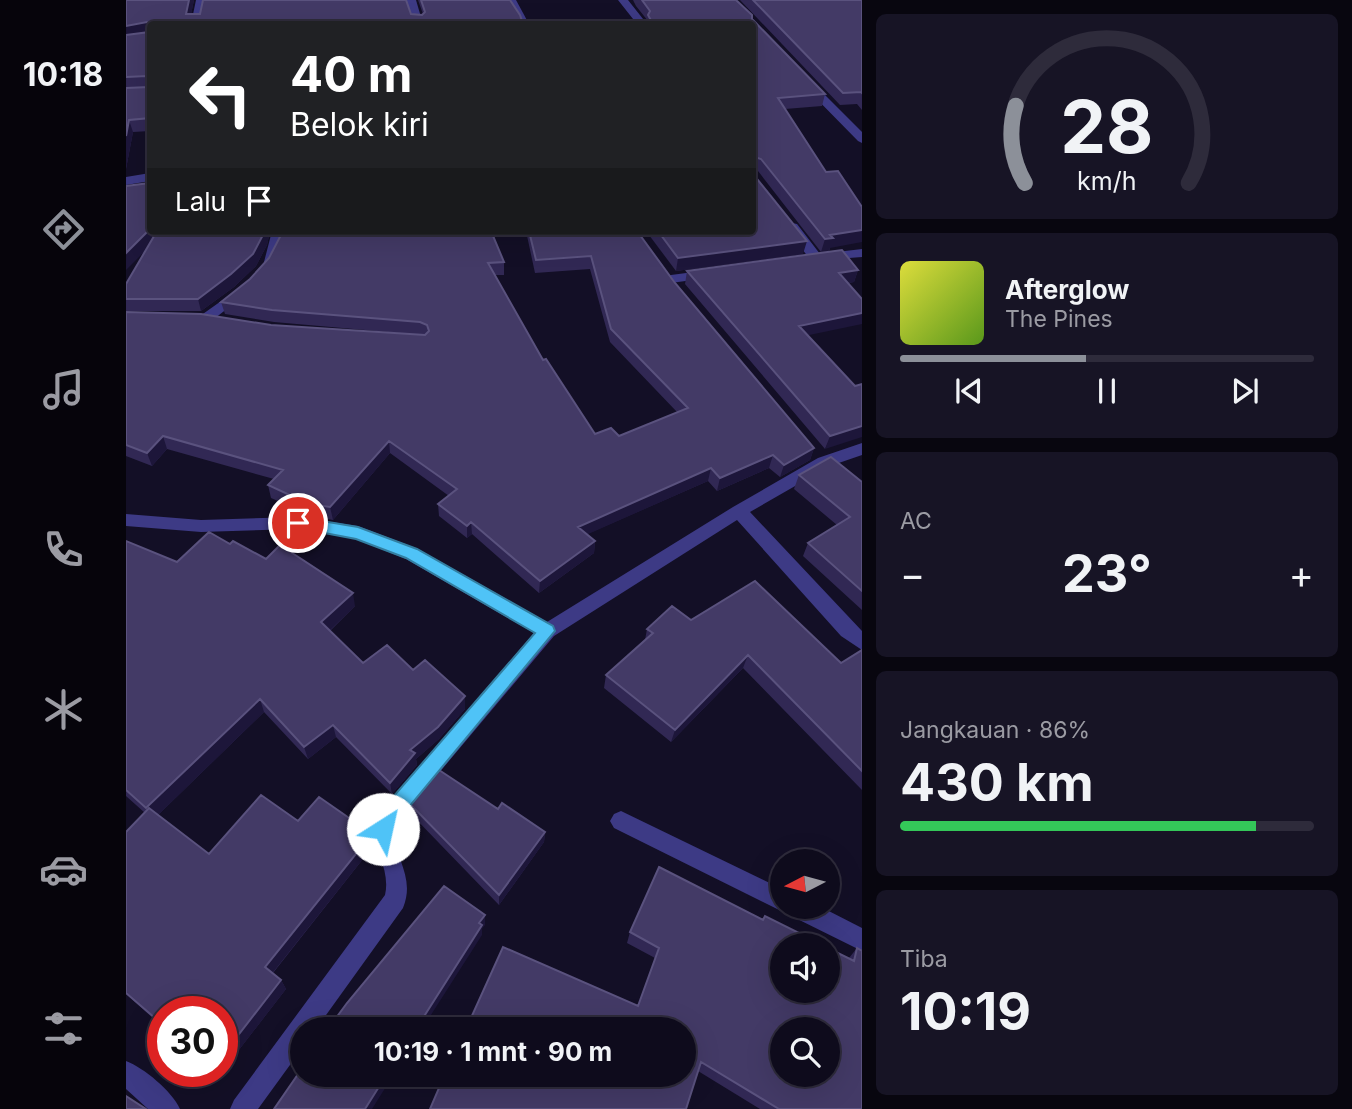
<!DOCTYPE html>
<html lang="id">
<head>
<meta charset="utf-8">
<style>
  :root { --surface:#0e0b1c; --page:#171425; --text:#f1f3f6; --muted:#9b9ba3; --line:#2e2b3b; --accent:#8c9099 }
  body { margin:0; font-family:Inter,sans-serif; background:var(--page); color:var(--text); height:100vh; display:flex; flex-direction:column; font-size:26px; white-space:nowrap }
  * { box-sizing:border-box; margin:0 }
  p { font-size:23px; color:var(--muted) }
  .icon { flex:none; width:38px; height:38px; fill:none; stroke:currentColor; stroke-width:2; stroke-linecap:round; stroke-linejoin:round }
  .map { position:relative; flex:1; overflow:hidden }
  .panel { display:flex; flex-direction:column; gap:14px; padding:14px; background:#08060f; width:490px }
  .panel>* { flex:none }
  .banner { position:absolute; left:21px; top:21px; width:609px; height:214px; border-radius:7px; box-shadow:0 7px 28px #0002,0 0 0 2px var(--line); background:#202124; color:#fff; overflow:hidden }
  .needle { width:46px; rotate:264deg }
  .controls { position:absolute; left:644px; top:849px; display:grid; gap:14px }
  .controls a { display:grid; place-items:center; width:70px; height:70px; border-radius:50%; background:var(--surface); box-shadow:0 7px 28px #0002,0 0 0 2px var(--line); font-size:35px }
  .speed { position:absolute; left:21px; top:996px; display:flex; gap:14px; font-size:35px; font-weight:700; text-align:center }
  .speed>* { display:grid; place-content:center; width:91px; height:91px; border-radius:50%; background:var(--surface); box-shadow:0 7px 28px #0002,0 0 0 2px var(--line); line-height:1 }
  .speed .limit { border:10px solid #d22; background:#fff; color:#111 }
  .pin { position:absolute; display:grid; place-items:center; width:60px; height:60px; color:#fff; margin:-30px; border:4px solid #fff; border-radius:50%; box-shadow:0 2px 7px #0007 }
  .me { position:absolute; width:77px; margin:-38px; rotate:35deg; stroke-linejoin:round; filter:drop-shadow(0 0 5px #0008) }
  .turn { display:flex; align-items:center; gap:24px; height:147px; padding:0 28px; font-size:32px }
  .turn .icon { width:91px; height:91px; stroke-width:2.5 }
  .turn b { display:block; font-size:49px; line-height:60px }
  .then { display:flex; align-items:center; height:66px; padding:0 28px; background:#0003; gap:14px; font-size:26px }
  .big { font-size:52px; font-weight:700; line-height:1.1 }
  .panel .card { flex:1; display:flex; flex-direction:column; justify-content:center; gap:10px; min-width:0; padding:0 24px; border-radius:10px; background:var(--page) }
  .panel .dial { align-items:center; gap:0 }
  .dial svg { height:182px; overflow:visible; fill:none; stroke:var(--line); stroke-width:7; stroke-linecap:round; text-anchor:middle }
  .dial text { fill:var(--text); stroke:none }
  .song { display:flex; align-items:center; gap:21px }
  .cover { width:84px; height:84px; border-radius:10px; background:linear-gradient(135deg,hsl(60 70% 55%),hsl(90 70% 35%)) }
  .played { height:7px; border-radius:4px; background:linear-gradient(90deg,var(--accent) 45%,var(--line) 45%) }
  .keys { display:flex; justify-content:space-around; direction:ltr }
  .heat { display:flex; justify-content:space-between; align-items:center; font-size:38px; direction:ltr }
  .charge { height:10px; border-radius:5px; background:linear-gradient(90deg,#34c759 86%,var(--line) 0) }
  .trip { position:absolute; left:164px; top:1017px; width:406px; height:70px; border-radius:35px; background:var(--surface); box-shadow:0 7px 28px #0002,0 0 0 2px var(--line); font-weight:700; line-height:70px; text-align:center }
  main { display:flex; flex:1; min-height:0 }
  .tab-bar { display:flex; flex-direction:column; width:126px; justify-content:space-around; align-items:center; background:#06040b; color:var(--muted) }
  .tab-bar .icon { width:49px; height:49px }
  .tab-bar .active { color:var(--accent) }
  .tab-bar b { font-size:32px; color:var(--text) }
  .map>svg:first-child { display:block }
  .lines { fill:none; stroke-linecap:round; stroke-linejoin:round }
  .minor { fill:#3d3a85; fill-rule:evenodd }
  .wall { fill:#312854 }
  .shaded-wall { fill:#1d163a }
  .building { fill:#433a66; stroke:#5a527e; stroke-width:2; fill-rule:evenodd }
  .route { fill:#4fc3f7; stroke:#337fa1; stroke-width:2 }
</style>
</head>
<body>
<main>
<nav class="tab-bar">
<b>10:18</b>
<svg class="icon active" aria-label="directions" viewBox="0 0 24 24"><path d="M12 3l9 9-9 9-9-9zM9 14v-3h6M13 9l2 2-2 2"/></svg>
<svg class="icon" aria-label="music" viewBox="0 0 24 24"><path d="M9 18V5l10-2v13"/><circle cx="6" cy="18" r="3"/><circle cx="16" cy="16" r="3"/></svg>
<svg class="icon" aria-label="phone" viewBox="0 0 24 24"><path d="M5 4h4l2 5-3 2q2 4 5 5l2-3 5 2v4C11 20 4 13 5 4z"/></svg>
<svg class="icon" aria-label="climate" viewBox="0 0 24 24"><path d="M12 3v18M4 7l16 10M4 17L20 7"/></svg>
<svg class="icon" aria-label="car" viewBox="0 0 24 24"><path d="M5 17H2v-5l4-1 3-4h7l3 4 3 1v5h-3M9 17h6M6 11h13"/><circle cx="7" cy="17" r="2"/><circle cx="17" cy="17" r="2"/></svg>
<svg class="icon" aria-label="filters" viewBox="0 0 24 24"><path d="M4 7h16M4 17h16"/><circle cx="9" cy="7" r="2"/><circle cx="15" cy="17" r="2"/></svg>
</nav>
<div class="map">
<svg width="736" height="1109" viewBox="0 0 736 1109">
  <rect width="100%" height="100%" fill="#130f26"/>
  <g class="lines">
    <path class="minor" d="M70,0H80L75,24H65Z
      M280,0H290L297,24H287Z
      M380,0H390L403,24H393Z
      M492,0H502L521,24H511Z
      M677,81H685L736,132V143L732,141L677,85Z
      M24,173V181L0,185V177Z
      M666,223L671,224L694,254L736,249V257L685,261L660,227Z
      M146,231H160L157,251L150,265L145,266L138,262Z
      M583,270L590,274L588,277L545,283L538,279L545,275Z
      M115,287L122,291L120,294L84,322H74V316Z
      M736,443V455L704,466L624,512L736,631V650L715,636L611,520L428,636L270,824C263,854 291,874 277,908L190,1029H177V1047L132,1109H104L108,1100L259,895C266,864 239,845 254,812L408,633L280,559L230,539L172,529L75,532L0,526V514L75,520L172,517L232,526L292,549L421,622L607,507L692,458Z
      M495,811L656,889V906H693L736,928V951L488,828L484,821L488,814Z
      M0,1061C18,1068 46,1091 54,1109H22L0,1089Z"/>
  </g>
  <path class="wall" d="M0,0H68L65,14H297L292,0H384L397,24H24V131L7,132L0,169Z
    M507,0H610L626,19L699,94L696,106L659,109L704,248L703,251L695,252L632,171L627,169L626,24H521L522,21L510,6Z
    M614,0H736V110L731,104L714,105Z
    M627,174L677,254L550,271L520,231H626Z
    M24,231H144L141,245L130,266L108,287L75,311H0V284L20,250Z
    M400,231H511L549,283L688,448L684,460L654,477L643,468L591,491L582,481L461,534L469,541L468,553L413,593L346,534L341,538L313,516L312,504L323,496L264,453L207,520L186,516L145,498L142,485L148,479L41,449L26,466L0,456V312L145,325L296,335L148,322L99,314L95,302L124,279L378,262V275H369L417,360L469,434L493,436L551,412L484,342L464,269L409,273Z
    M732,270L728,282L722,283L682,336L729,386L699,449L559,284L561,271Z
    M673,475L736,482V610L677,556L682,543L711,525L668,489Z
    M0,541L51,562L104,544L140,559L229,606L204,631L237,663L287,670L339,696V709L313,739L290,759L291,765L266,794L210,737L182,759L138,712L32,815L83,854L172,821L248,845L147,973L155,980L160,989L92,1077L86,1071H96L37,1012V1027L0,994V832L19,813L0,796Z
    M565,620L715,663L736,650V790L617,668L545,742L478,688L480,675L519,640L521,629Z
    M281,801L372,809L419,832L418,842L373,905L283,812Z
    M639,916L723,958L731,948L736,1109H634L572,1071L512,1006L529,958L501,943L504,932L637,920Z"/>
  <path class="shaded-wall" d="M63,0H68L63,24L60,14Z
    M21,22L24,33L0,38V26Z
    M3,120L7,132L0,169V136Z
    M24,229V231H28L30,240L0,270V253Z
    M736,230V242L704,248L703,251L695,252L699,239L704,235Z
    M139,231H144L141,245L130,266L108,287L75,311L72,299Z
    M681,241L677,254L550,271L552,258Z
    M732,270L728,282L709,285L713,273Z
    M736,313V324L669,338L673,326Z
    M736,426V437L699,449L704,436Z
    M37,436L41,449L26,466L21,453Z
    M263,441L264,453L207,520L204,507Z
    M688,448L684,460L654,477L658,465Z
    M647,455L643,468L591,491L594,478Z
    M585,468L582,481L451,539L452,527Z
    M345,522L346,534L341,538V526Z
    M469,541L468,553L413,593L414,581Z
    M227,593L229,606L198,636L195,622Z
    M622,655L617,668L545,742L549,730Z
    M339,696V709L313,739L290,759L291,765L266,794L264,783L284,750Z
    M134,699L138,712L27,820L20,808Z
    M207,725L210,737L182,759L178,747Z
    M419,832L418,842L373,905V895Z
    M246,834L248,845L144,976L139,967Z
    M359,915V925L356,929V935L296,1029H290Z
    M155,980L160,989L92,1077L87,1071H96V1056Z
    M261,1074H268L246,1109H239Z"/>
  <path class="building" d="M0,0H63L60,14H74L77,0H280L285,14L296,15L299,12L295,0H384L394,15L397,24H24V118L3,120L0,136V88L23,87V79L21,76L0,77V35L23,32L24,24L21,22L0,26Z
    M516,0H610L626,15V19L699,94L652,98L700,172L712,171L736,207V230L704,235L707,238L699,239L635,159L629,157L626,159V24H527L522,15L524,11Z
    M627,0H736V93L735,92L717,93Z
    M626,171L627,174L681,241L552,258L532,231H626Z
    M24,183V229L0,253V186Z
    M31,231H139L127,254L105,274L72,299H0V284Z
    M157,231H365L378,262L362,263L417,360L420,359L469,434L485,428L493,436L562,408L485,329L465,256L410,260L403,231H511L549,283L688,448L658,465L647,455L594,478L585,468L452,527L469,541L414,581L345,522L341,526L312,504L331,489L263,441L204,507L183,504L142,485L157,470L37,436L21,453L0,445V312L75,314L145,325L299,335L303,331L301,325L294,322L146,310L95,302L124,279L143,258Z
    M716,250L732,270L713,273L736,299V313L673,326L729,386L736,384V426L704,436L561,271Z
    M705,457L736,482V591L682,543L724,517L673,475Z
    M83,532L104,544L107,541L140,559L154,545L227,593L195,622L237,663L261,645L287,670L299,660L339,696L312,727L284,750L289,753L264,783L207,725L178,747L134,699L20,808L0,790V541L51,562Z
    M629,581L715,663L736,650V771L622,655L549,730L480,675L527,633L521,629L546,606L565,620Z
    M310,768L372,809L376,803L419,832L373,895L281,801Z
    M135,795L172,821L193,797L246,834L139,967L155,980L96,1056V1012H37V1025L0,993V832L23,808L83,854Z
    M533,867L637,920L639,916L697,945H656V990H702V948L728,961L731,948L736,951V1109H653L575,1062L560,1109H304L319,1074H558V1029H340L377,947L512,1006L533,948L504,932ZM656,1029H702V1074H656Z
    M318,886L359,915L353,923L356,925L290,1029H202L221,1003Z
    M177,1067V1074H261L239,1109H148Z
    M0,1096L20,1109H0Z"/>
  <path class="route" d="M172,517L232,527L291,549L427,626L429,631L268,825L263,835L257,838L250,835L247,829L254,812L409,633L280,558L230,539L167,527L164,523Z"/>
</svg>
<div class="controls">
<a><svg class="needle" viewBox="-14 -14 28 28"><path d="M0-13l5 13h-10z" fill="#e53935"/><path d="M0 13l5-13h-10z" fill="#9b9ba3"/></svg></a>
<a><svg class="icon" aria-label="sound" viewBox="0 0 24 24"><path d="M4 9h4l5-4v14l-5-4H4zM17 9q2 3 0 6"/></svg></a>
<a><svg class="icon" aria-label="search" viewBox="0 0 24 24"><circle cx="10" cy="10" r="6"/><path d="M15 15l6 6"/></svg></a>
</div>
<div class="speed"><div class="limit">30</div></div>
<div class="pin" style="left:172px;top:523px;background:#d93025"><svg class="icon" aria-label="arrive" viewBox="0 0 24 24"><path d="M6 21V4h12l-3 4 3 4H6"/></svg></div>
<svg class="me" style="left:257px;top:829px" viewBox="-20 -20 40 40"><circle r="19" fill="#fff"/><path d="M0-13L10 11 0 6-10 11z" fill="#4fc3f7"/></svg>
<div class="trip">10:19 · 1 mnt · 90 m</div>
<div class="banner">
<div class="turn"><svg class="icon" aria-label="left" viewBox="0 0 24 24"><path d="M17 20v-9H6M10 6l-5 5 5 5"/></svg><div><b>40 m</b>Belok kiri</div></div>
<div class="then">Lalu<svg class="icon" aria-label="arrive" viewBox="0 0 24 24"><path d="M6 21V4h12l-3 4 3 4H6"/></svg></div>
</div>
</div>
<section class="panel">
<div class="card dial"><svg viewBox="0 0 100 80">
<path d="M14 69A42 42 0 1 1 86 69"/>
<path d="M14 69A42 42 0 0 1 10 35" stroke="#8c9099"/>
<text x="50" y="56" font-size="32" font-weight="700">28</text>
<text x="50" y="72" font-size="11">km/h</text>
</svg></div>
<div class="card">
<div class="song"><i class="cover"></i><div><b>Afterglow</b><p>The Pines</p></div></div>
<div class="played"></div>
<div class="keys"><svg class="icon" aria-label="previous" viewBox="0 0 24 24"><path d="M18 5L8 12l10 7zM5 5v14"/></svg><svg class="icon" aria-label="pause" viewBox="0 0 24 24"><path d="M8 5v14M16 5v14"/></svg><svg class="icon" aria-label="next" viewBox="0 0 24 24"><path d="M6 5l10 7-10 7zM19 5v14"/></svg></div>
</div>
<div class="card"><p>AC</p>
<div class="heat"><a>−</a><b class="big">23°</b><a>+</a></div>
</div>
<div class="card"><p>Jangkauan · 86%</p><b class="big">430 km</b><div class="charge"></div></div>
<div class="card"><p>Tiba</p><b class="big">10:19</b></div>
</section>
</main>
</body>
</html>
